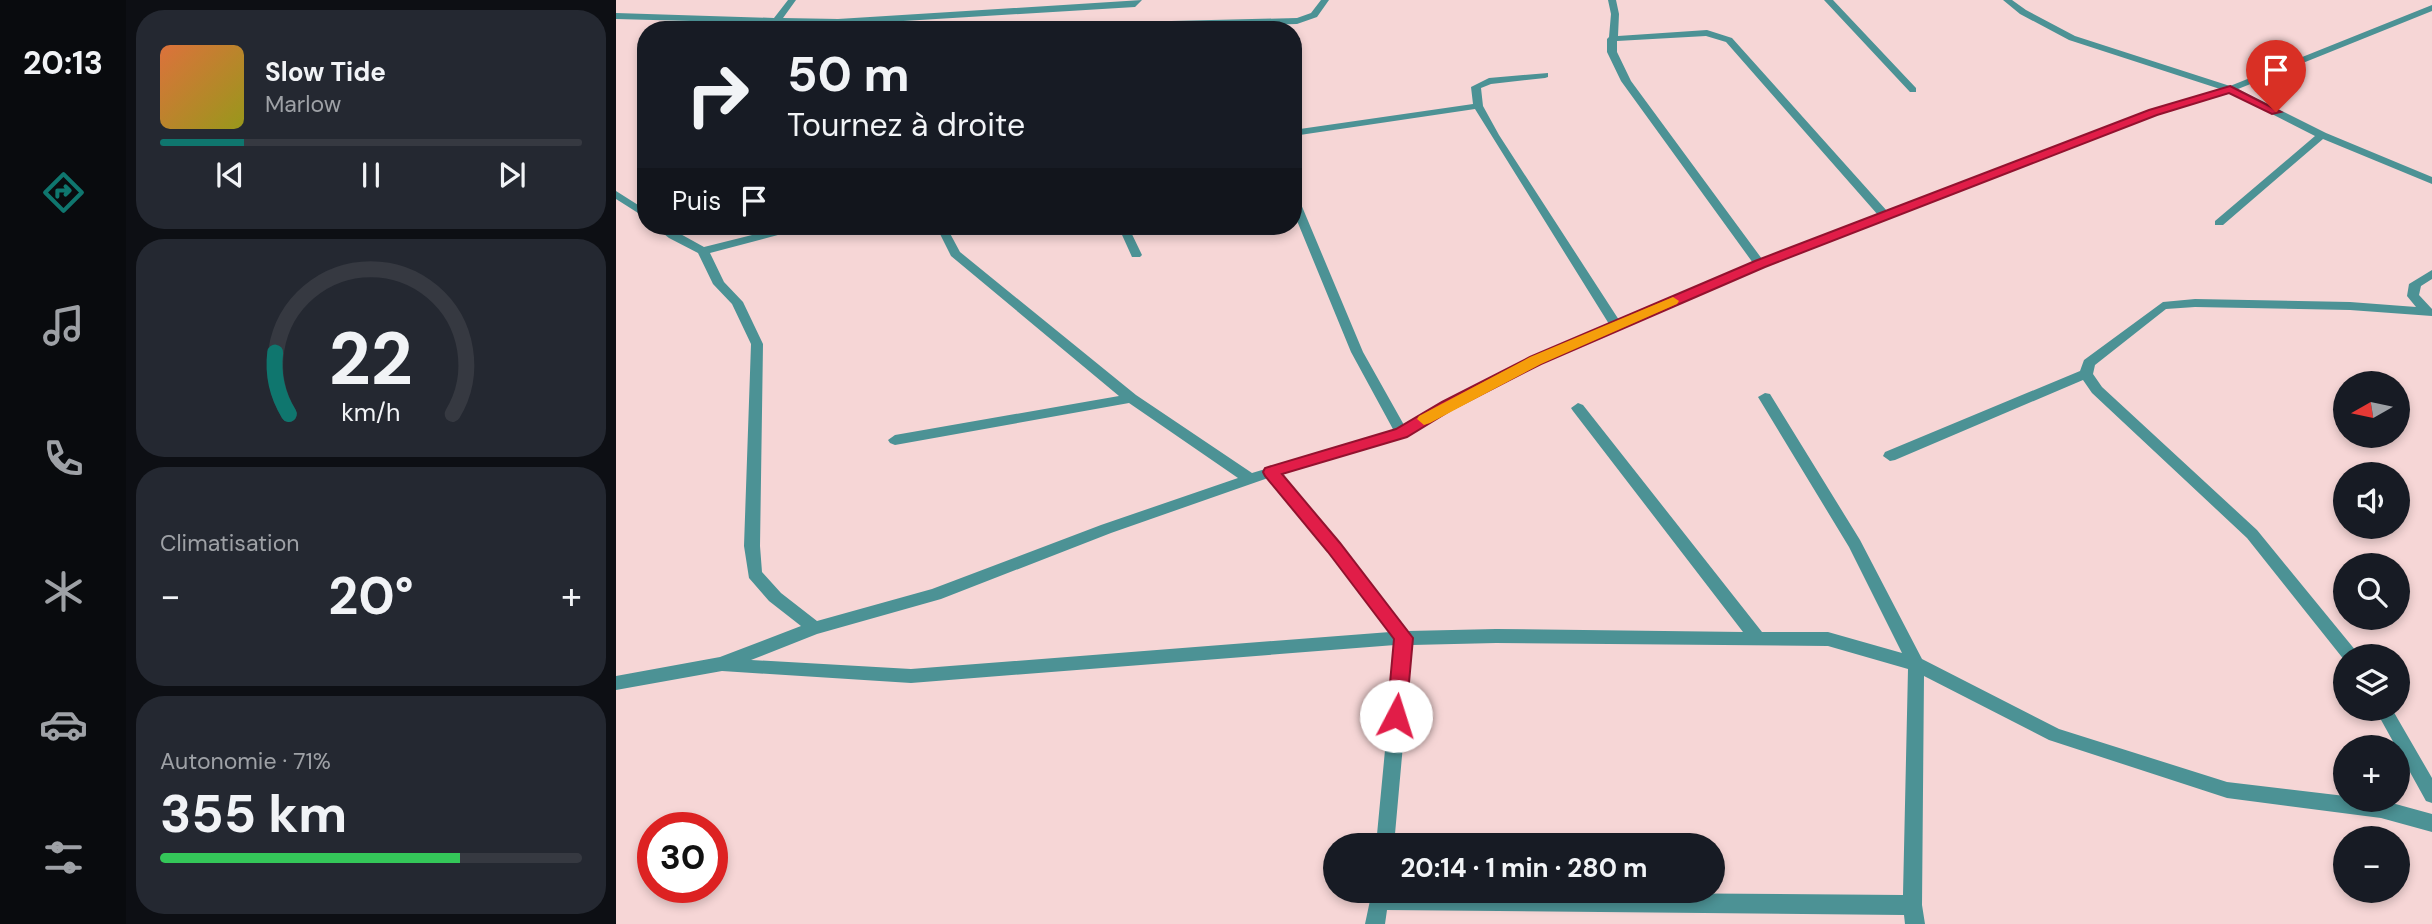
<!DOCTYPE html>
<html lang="fr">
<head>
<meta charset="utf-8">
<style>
  :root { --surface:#171b24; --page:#242831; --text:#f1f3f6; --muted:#9ea1a6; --line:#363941; --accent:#0f766e }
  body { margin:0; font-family:"DM Sans",sans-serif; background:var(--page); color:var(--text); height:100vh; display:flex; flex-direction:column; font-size:26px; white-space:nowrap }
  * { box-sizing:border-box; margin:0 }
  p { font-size:23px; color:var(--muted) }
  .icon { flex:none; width:38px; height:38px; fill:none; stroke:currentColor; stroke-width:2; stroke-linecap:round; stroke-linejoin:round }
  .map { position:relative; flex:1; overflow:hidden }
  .side { display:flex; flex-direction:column; gap:10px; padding:10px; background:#0d0f14; width:490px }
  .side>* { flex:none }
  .banner { position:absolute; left:21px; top:21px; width:665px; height:214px; border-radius:28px; box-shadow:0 4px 10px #0003; background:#171b24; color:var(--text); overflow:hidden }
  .needle { width:46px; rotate:261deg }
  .buttons { position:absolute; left:1717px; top:371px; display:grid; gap:14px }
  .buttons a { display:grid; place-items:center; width:77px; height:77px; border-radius:50%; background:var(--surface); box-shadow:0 4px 10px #0003; font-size:35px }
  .speed { position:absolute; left:21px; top:812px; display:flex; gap:14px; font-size:35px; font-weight:700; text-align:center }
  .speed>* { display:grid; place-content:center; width:91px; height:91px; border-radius:50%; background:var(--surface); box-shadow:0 4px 10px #0003; line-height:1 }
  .speed .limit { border:10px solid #d22; background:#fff; color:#111 }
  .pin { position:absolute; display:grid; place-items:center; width:60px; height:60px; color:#fff; margin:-72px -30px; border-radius:50% 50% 50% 0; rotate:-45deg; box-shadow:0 0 7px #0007 }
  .pin .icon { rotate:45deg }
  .me { position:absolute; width:77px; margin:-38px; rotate:5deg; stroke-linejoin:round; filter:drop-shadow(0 0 5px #0008) }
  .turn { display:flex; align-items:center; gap:24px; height:147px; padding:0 35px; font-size:32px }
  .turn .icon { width:91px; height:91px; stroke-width:2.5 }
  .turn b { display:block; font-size:49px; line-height:60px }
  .then { display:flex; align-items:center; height:66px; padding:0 35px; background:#0003; gap:14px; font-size:26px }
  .big { font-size:52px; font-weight:700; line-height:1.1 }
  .side .card { flex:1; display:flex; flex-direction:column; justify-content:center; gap:10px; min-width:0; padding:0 24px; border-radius:28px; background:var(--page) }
  .side .dial { align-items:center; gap:0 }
  .dial svg { height:182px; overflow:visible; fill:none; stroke:var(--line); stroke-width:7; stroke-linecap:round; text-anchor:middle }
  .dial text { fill:var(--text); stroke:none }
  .song { display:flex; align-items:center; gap:21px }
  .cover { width:84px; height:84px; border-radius:10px; background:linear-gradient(135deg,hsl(20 70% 55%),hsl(60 70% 35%)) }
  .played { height:7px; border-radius:4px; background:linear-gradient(90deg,var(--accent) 20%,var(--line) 20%) }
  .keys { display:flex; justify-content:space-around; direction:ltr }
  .heat { display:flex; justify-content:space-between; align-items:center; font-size:38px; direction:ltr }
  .charge { height:10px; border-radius:5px; background:linear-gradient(90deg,#34c759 71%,var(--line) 0) }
  .trip { position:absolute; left:707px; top:833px; width:402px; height:70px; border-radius:35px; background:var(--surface); box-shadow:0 4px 10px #0003; font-weight:700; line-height:70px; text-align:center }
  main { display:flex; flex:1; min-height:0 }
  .tabs { display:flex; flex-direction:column; width:126px; justify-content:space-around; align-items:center; background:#090b0e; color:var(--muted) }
  .tabs .icon { width:49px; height:49px }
  .tabs .selected { color:var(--accent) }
  .tabs b { font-size:32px; color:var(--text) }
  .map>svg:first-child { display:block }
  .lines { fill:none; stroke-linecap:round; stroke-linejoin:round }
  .minor { fill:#4c9295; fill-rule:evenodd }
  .route { fill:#e11d48; stroke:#92132f; stroke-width:2 }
  .slow { fill:#f59e0b }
</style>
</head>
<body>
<main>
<nav class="tabs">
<b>20:13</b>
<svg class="icon selected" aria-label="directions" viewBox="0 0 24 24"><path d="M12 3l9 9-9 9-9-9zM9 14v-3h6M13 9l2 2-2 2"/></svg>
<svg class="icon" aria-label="music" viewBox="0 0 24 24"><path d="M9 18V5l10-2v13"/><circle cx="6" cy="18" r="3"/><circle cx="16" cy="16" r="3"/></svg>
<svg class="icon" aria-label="phone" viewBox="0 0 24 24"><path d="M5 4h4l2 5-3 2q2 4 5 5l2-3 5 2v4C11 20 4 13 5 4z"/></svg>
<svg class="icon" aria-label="climate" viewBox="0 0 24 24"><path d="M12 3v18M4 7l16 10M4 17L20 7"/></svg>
<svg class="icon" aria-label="car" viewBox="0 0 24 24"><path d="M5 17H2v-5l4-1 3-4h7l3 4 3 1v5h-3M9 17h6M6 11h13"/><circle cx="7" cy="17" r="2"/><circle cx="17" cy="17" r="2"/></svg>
<svg class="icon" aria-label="filters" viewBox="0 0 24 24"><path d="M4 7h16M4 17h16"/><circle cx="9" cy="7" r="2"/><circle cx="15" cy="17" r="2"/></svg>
</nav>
<section class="side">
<div class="card">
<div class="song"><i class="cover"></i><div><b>Slow Tide</b><p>Marlow</p></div></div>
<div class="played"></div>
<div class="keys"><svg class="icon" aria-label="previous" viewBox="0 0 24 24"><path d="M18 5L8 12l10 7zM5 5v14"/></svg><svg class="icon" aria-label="pause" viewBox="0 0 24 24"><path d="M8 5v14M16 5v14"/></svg><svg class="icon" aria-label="next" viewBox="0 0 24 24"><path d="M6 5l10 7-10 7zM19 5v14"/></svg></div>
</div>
<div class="card dial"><svg viewBox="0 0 100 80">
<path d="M14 69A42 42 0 1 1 86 69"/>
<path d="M14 69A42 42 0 0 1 8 42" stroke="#0f766e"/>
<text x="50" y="56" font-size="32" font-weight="700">22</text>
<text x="50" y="72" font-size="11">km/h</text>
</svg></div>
<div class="card"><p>Climatisation</p>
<div class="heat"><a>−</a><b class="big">20°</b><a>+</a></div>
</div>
<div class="card"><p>Autonomie · 71%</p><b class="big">355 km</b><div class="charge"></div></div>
</section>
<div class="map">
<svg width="1816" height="924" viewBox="0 0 1816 924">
  <rect width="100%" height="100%" fill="#f6d6d6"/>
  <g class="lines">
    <path class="minor" d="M172,0H180L167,18L222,19L526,0L519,7L222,25L0,19V13L158,18Z
      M705,0H713L701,17L681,24L515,28L511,25L515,22L681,18L695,13Z
      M992,0H1000L1003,14L1002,36L1091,30L1116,38L1271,211L1534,111L1604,89L1453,40L1404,14L1387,0H1396L1410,10L1459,36L1614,86L1816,5V11L1622,89L1710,133L1816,177V184L1707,139L1607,225H1599V221L1699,136L1613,92L1540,115L1148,266L925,363L837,408L791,436L665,474L723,543L792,631L880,629L1127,632L957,411L955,408L962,403L967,405L1146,632H1212L1286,653L1233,547L1142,397L1149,393L1154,394L1244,540L1306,659L1443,729L1611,782L1729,796V800H1765L1816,814V832L1765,818L1611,798L1433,740L1308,676L1306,905L1309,924H1289L1288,915L771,910L769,924H749L756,891L1287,895L1292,669L1212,646L880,643L796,645L778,845H760L779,645L295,683L106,671L0,690V676L104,657L185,626L153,601L133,578L128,546L135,344L116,304L97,284L82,253L53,238L38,226H50L88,247L172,226H190L188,228L94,253L108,282L127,302L147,344L144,546L146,572L165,593L201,621L316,589L485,525L622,478L513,403L279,445L274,443L272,440L279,435L503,396L335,256L320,226H330L344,252L520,395L636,473L778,431L735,352L677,211V194L682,197L747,352L788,425C854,386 923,354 993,324L859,109L677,136V130L857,104L855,87L873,78L932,73V77L929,78L875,84L865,88L867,106L883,135L1003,320L1137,263L1005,81L991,52V39L993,37L995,14ZM1090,36L1110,42L1262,215L1146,259L1015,81L1001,52V41ZM652,478L713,551L774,632L295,669L135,660L201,634L325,599L495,533Z
      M1208,0H1217L1300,88V92H1294Z
      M0,191L30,210V218L0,199Z
      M502,226H512L526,255L524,257H516Z
      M1816,270V279L1805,286L1803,295L1816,309V316L1734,310L1579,307L1550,309L1479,365L1477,374L1486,387L1641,530L1740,651L1742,656H1729V661L1631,538L1476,393L1467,380L1279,460L1274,461L1267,456L1269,452L1464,371L1468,360L1547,302L1579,299L1734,302L1800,307L1791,296L1793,284Z
      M1759,709H1776L1816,778V803L1810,801Z"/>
  </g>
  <path class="route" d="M1614,86L1665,112L1656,114L1613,93L1541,115L1149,267L925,364L837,409L791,437L666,474L724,543L797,638L790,716L787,722L780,724L774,722L771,716L778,639L712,552L649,476L647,472L649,468L780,429L826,402L914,357L1139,261L1533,110Z"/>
  <path class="slow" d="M1057,297L1063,301L1061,304L925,364L814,423L808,425L801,419L803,416L914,357Z"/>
</svg>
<div class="buttons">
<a><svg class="needle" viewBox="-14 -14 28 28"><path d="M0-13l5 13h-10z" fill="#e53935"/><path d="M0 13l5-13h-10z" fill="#9ea1a6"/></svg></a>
<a><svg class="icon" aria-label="sound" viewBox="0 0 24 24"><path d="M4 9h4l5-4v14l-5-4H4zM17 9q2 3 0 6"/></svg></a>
<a><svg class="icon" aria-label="search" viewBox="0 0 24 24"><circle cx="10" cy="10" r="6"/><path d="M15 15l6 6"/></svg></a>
<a><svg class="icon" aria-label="layers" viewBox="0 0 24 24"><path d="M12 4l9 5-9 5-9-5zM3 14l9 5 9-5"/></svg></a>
<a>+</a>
<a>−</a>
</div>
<div class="speed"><div class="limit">30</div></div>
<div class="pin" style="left:1660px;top:112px;background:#d93025"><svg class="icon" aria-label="arrive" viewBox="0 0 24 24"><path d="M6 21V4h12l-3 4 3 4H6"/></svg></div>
<svg class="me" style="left:780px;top:716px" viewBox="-20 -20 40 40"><circle r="19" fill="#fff"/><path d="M0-13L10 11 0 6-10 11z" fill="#e11d48"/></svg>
<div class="trip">20:14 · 1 min · 280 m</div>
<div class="banner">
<div class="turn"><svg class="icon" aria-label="right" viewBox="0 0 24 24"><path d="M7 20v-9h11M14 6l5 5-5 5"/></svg><div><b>50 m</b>Tournez à droite</div></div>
<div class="then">Puis<svg class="icon" aria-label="arrive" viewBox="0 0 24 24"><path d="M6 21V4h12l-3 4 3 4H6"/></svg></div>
</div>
</div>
</main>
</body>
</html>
